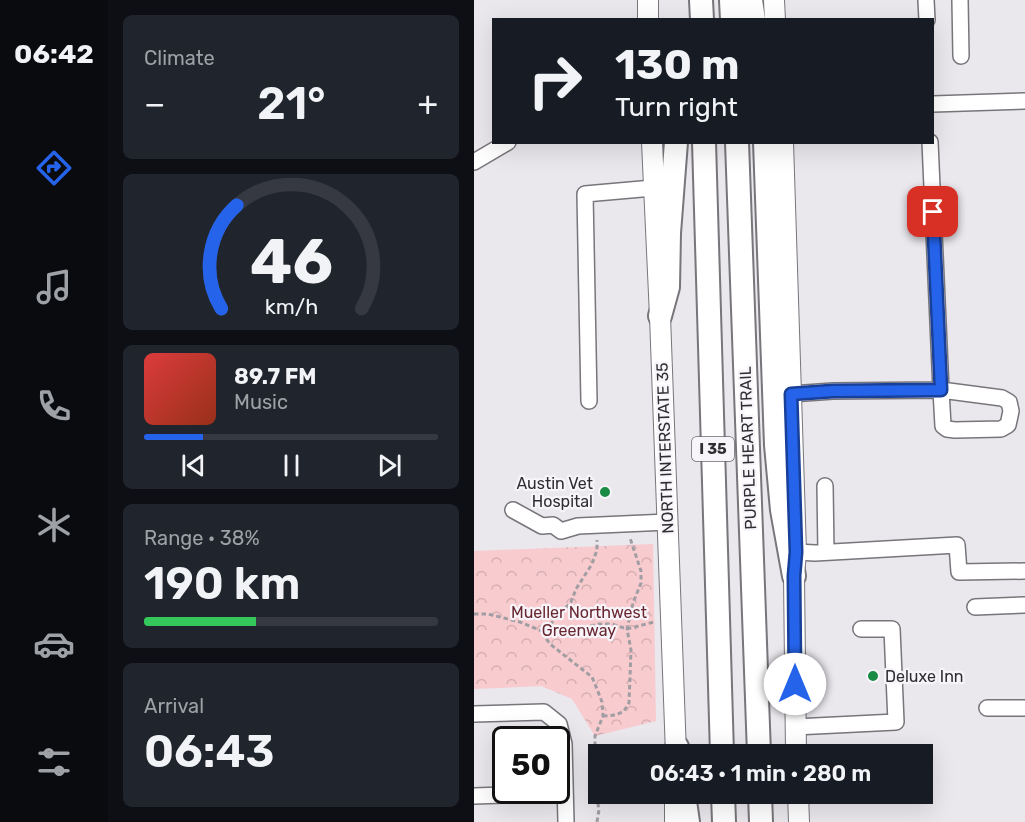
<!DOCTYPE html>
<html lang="en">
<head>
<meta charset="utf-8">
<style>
  :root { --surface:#171b24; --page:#20242c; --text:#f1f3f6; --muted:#9ea1a6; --line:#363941; --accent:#2563eb }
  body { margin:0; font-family:Rubik,sans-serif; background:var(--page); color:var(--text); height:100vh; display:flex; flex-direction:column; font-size:22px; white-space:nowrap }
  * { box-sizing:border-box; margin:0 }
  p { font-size:20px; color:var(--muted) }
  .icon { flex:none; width:33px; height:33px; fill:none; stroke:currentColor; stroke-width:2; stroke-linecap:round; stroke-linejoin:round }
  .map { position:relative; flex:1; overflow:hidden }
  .side { display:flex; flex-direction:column; gap:15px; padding:15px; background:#0d0f14; width:366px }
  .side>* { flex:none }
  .top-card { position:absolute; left:18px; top:18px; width:442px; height:126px; border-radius:0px; box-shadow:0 6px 24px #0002; background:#171b24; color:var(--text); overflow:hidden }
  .speed { position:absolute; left:18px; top:726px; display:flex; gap:12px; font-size:30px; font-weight:700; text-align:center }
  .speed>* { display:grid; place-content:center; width:78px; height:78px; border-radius:50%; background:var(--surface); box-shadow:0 6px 24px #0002; line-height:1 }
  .speed .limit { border:3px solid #111; border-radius:9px; background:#fff; color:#111 }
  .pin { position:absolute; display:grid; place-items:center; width:51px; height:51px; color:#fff; margin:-26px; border-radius:12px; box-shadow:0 3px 9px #0006 }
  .me { position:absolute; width:66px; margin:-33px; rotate:0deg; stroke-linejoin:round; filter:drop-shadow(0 0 4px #0008) }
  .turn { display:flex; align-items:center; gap:21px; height:126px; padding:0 24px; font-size:27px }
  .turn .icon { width:78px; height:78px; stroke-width:2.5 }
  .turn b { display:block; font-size:42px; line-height:51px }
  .big { font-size:45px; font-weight:600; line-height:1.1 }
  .side .tile { flex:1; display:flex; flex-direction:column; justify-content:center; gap:9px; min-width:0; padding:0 21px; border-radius:9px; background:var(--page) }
  .side .dial { align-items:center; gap:0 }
  .dial svg { height:156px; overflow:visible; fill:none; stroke:var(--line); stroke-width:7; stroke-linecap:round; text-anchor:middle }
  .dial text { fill:var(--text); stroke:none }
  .song { display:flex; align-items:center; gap:18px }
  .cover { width:72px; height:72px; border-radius:9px; background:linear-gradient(135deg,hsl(0 70% 55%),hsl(10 70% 35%)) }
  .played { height:6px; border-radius:3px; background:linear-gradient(90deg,var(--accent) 20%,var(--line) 20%) }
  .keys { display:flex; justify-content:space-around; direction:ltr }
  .heat { display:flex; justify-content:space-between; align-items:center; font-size:33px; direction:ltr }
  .charge { height:9px; border-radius:4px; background:linear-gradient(90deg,#34c759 38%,var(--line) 0) }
  .trip { position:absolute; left:114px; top:744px; width:345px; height:60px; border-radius:0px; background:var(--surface); box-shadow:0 6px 24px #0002; font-weight:600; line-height:60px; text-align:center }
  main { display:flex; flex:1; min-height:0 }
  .menu { display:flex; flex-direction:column; width:108px; justify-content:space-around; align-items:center; background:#090b0e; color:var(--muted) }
  .menu .icon { width:42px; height:42px }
  .menu .current { color:var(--accent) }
  .menu b { font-size:27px; color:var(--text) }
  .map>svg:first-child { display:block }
  .park { fill:url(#park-crowns) }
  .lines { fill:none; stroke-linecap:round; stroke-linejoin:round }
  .minor-casing { stroke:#78757b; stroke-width:18 }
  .major-casing { stroke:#78757b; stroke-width:22 }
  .highway-casing { stroke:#78757b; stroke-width:26 }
  .path { stroke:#a19ea3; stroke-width:3; stroke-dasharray:4.5 3; stroke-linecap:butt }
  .minor { stroke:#fff; stroke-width:15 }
  .major { stroke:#fff; stroke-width:20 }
  .highway { stroke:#fff; stroke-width:22 }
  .route-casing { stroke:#184099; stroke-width:15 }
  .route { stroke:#2563eb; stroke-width:10 }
  .poi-dot { fill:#1a8b45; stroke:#f8f5fa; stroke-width:2 }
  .labels { text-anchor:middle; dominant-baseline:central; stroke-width:4.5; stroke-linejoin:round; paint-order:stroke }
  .shield { fill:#f8f5fa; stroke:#6b696d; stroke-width:1.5 }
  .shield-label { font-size:15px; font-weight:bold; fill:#2f2d30 }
  .street-label { font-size:16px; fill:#2f2d30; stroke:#f8f5fa }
  .poi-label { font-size:16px; fill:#2f2d30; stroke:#f8f5fa; text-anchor:end }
  .park-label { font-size:16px; fill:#682731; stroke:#f8f5fa }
</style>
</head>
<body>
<main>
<nav class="menu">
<b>06:42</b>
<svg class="icon current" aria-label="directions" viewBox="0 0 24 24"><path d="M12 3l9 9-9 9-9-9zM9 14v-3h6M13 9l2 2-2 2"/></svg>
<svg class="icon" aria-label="music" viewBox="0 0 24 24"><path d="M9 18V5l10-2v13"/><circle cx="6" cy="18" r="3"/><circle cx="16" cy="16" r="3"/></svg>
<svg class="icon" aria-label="phone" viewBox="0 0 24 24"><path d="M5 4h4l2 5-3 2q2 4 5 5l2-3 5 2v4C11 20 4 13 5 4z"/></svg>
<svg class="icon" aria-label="climate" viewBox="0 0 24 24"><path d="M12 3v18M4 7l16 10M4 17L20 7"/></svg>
<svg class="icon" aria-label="car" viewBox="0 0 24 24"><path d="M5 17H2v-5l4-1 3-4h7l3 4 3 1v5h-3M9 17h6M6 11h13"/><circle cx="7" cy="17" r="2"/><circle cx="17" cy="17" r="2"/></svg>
<svg class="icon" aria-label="filters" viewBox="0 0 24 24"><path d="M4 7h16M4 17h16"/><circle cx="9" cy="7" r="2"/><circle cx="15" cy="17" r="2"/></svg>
</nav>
<section class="side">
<div class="tile"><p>Climate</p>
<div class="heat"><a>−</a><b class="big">21°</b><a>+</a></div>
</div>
<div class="tile dial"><svg viewBox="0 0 100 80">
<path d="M14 69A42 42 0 1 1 86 69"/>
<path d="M14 69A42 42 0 0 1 22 16" stroke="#2563eb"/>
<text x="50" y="56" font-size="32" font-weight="700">46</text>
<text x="50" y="72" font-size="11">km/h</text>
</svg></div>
<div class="tile">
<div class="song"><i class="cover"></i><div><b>89.7 FM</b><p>Music</p></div></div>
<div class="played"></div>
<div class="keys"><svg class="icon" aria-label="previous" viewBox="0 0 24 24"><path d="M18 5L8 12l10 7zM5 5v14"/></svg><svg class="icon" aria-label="pause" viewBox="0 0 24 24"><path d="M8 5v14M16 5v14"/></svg><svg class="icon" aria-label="next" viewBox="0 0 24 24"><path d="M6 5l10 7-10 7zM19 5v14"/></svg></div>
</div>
<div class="tile"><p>Range · 38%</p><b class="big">190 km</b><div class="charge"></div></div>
<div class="tile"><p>Arrival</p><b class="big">06:43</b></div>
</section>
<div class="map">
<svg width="551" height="822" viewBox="0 0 551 822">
  <defs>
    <pattern id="park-crowns" width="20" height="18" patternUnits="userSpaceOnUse" patternTransform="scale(1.5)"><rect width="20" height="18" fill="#f8cbcf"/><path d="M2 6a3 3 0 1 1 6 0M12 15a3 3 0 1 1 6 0" fill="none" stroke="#d5afb2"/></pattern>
  </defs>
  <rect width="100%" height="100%" fill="#eae7ed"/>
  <path class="park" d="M179,544L182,721L121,736L98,699L67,686L0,689V551Z"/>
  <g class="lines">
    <defs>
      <path id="minor" d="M452,0L453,20
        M486,0L487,56
        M459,104L551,101
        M0,162L34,142
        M317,394L359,391L467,390L528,398L535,402L537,411L534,425L527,429L481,430L473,429L469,426L467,390L456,142
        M115,401L111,194L179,188
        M351,486L352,552
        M39,510L68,526L79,525L87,531L104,526L194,522
        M322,552L341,553L483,545L485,572L551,571
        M501,607L551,605
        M513,708H551
        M0,714L70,712L85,724L90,744L92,822
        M321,727L422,722L418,629H387
        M0,796L91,793"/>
      <path id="major" d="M174,0V20
        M300,0L301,20
        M178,142L186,316L202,754
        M309,142L322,552L320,576L322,754
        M324,794L325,822
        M201,822V794"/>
      <path id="highway" d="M227,0L228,20
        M257,0L258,20
        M277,0L280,20
        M230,142L248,754
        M263,142L285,754
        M291,142L302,445L308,510L320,576
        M186,316L194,287L195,233L202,142
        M203,747L204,754
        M210,794L214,822
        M249,794L250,822
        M286,794L287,822"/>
    </defs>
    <use href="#minor" class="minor-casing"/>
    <use href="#major" class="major-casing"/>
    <use href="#highway" class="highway-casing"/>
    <path class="path" d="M0,614H14L46,622L70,632L95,631L125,624H138L153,629L180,622
      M71,630L97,602L102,589L118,564L123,550V540
      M70,632L71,637L76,644L118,677L123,689L128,702L129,716L121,736V749L124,770
      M129,716L142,715L150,711L155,703L157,650L153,629L159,603L167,583V571L156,538
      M123,822L125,810L121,786L124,779"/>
    <use href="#minor" class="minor"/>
    <use href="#major" class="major"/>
    <use href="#highway" class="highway"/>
  </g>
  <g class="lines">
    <defs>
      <path id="route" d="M321,684L320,576L322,552L317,394L359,391L467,390L459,212"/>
    </defs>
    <use href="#route" class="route-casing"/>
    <use href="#route" class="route"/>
  </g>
  <g class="poi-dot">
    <circle cx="131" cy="492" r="6"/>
    <circle cx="399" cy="676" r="6"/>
  </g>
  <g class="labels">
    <rect class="shield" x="218" y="437" width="42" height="24" rx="4.5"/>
    <g class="shield-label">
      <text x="239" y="449">I 35</text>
    </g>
    <g class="street-label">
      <text transform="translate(191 448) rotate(-92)">NORTH INTERSTATE 35</text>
      <text transform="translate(274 448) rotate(-92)">PURPLE HEART TRAIL</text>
    </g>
    <g class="poi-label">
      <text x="119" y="483">Austin Vet<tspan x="119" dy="18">Hospital</tspan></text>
      <text x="411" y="676" text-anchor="start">Deluxe Inn</text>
    </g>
    <g class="park-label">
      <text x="105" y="612">Mueller Northwest<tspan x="105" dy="18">Greenway</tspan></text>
    </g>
  </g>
</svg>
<div class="speed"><div class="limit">50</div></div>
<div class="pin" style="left:459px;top:212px;background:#d93025"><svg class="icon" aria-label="arrive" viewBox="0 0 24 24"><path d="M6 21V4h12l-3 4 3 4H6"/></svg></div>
<svg class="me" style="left:321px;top:684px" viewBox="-20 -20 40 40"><circle r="19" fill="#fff"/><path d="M0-13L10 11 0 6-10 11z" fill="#2563eb"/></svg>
<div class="trip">06:43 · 1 min · 280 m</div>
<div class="top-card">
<div class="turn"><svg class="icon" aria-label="right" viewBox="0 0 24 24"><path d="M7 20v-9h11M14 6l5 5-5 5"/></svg><div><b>130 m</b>Turn right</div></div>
</div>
</div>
</main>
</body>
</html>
